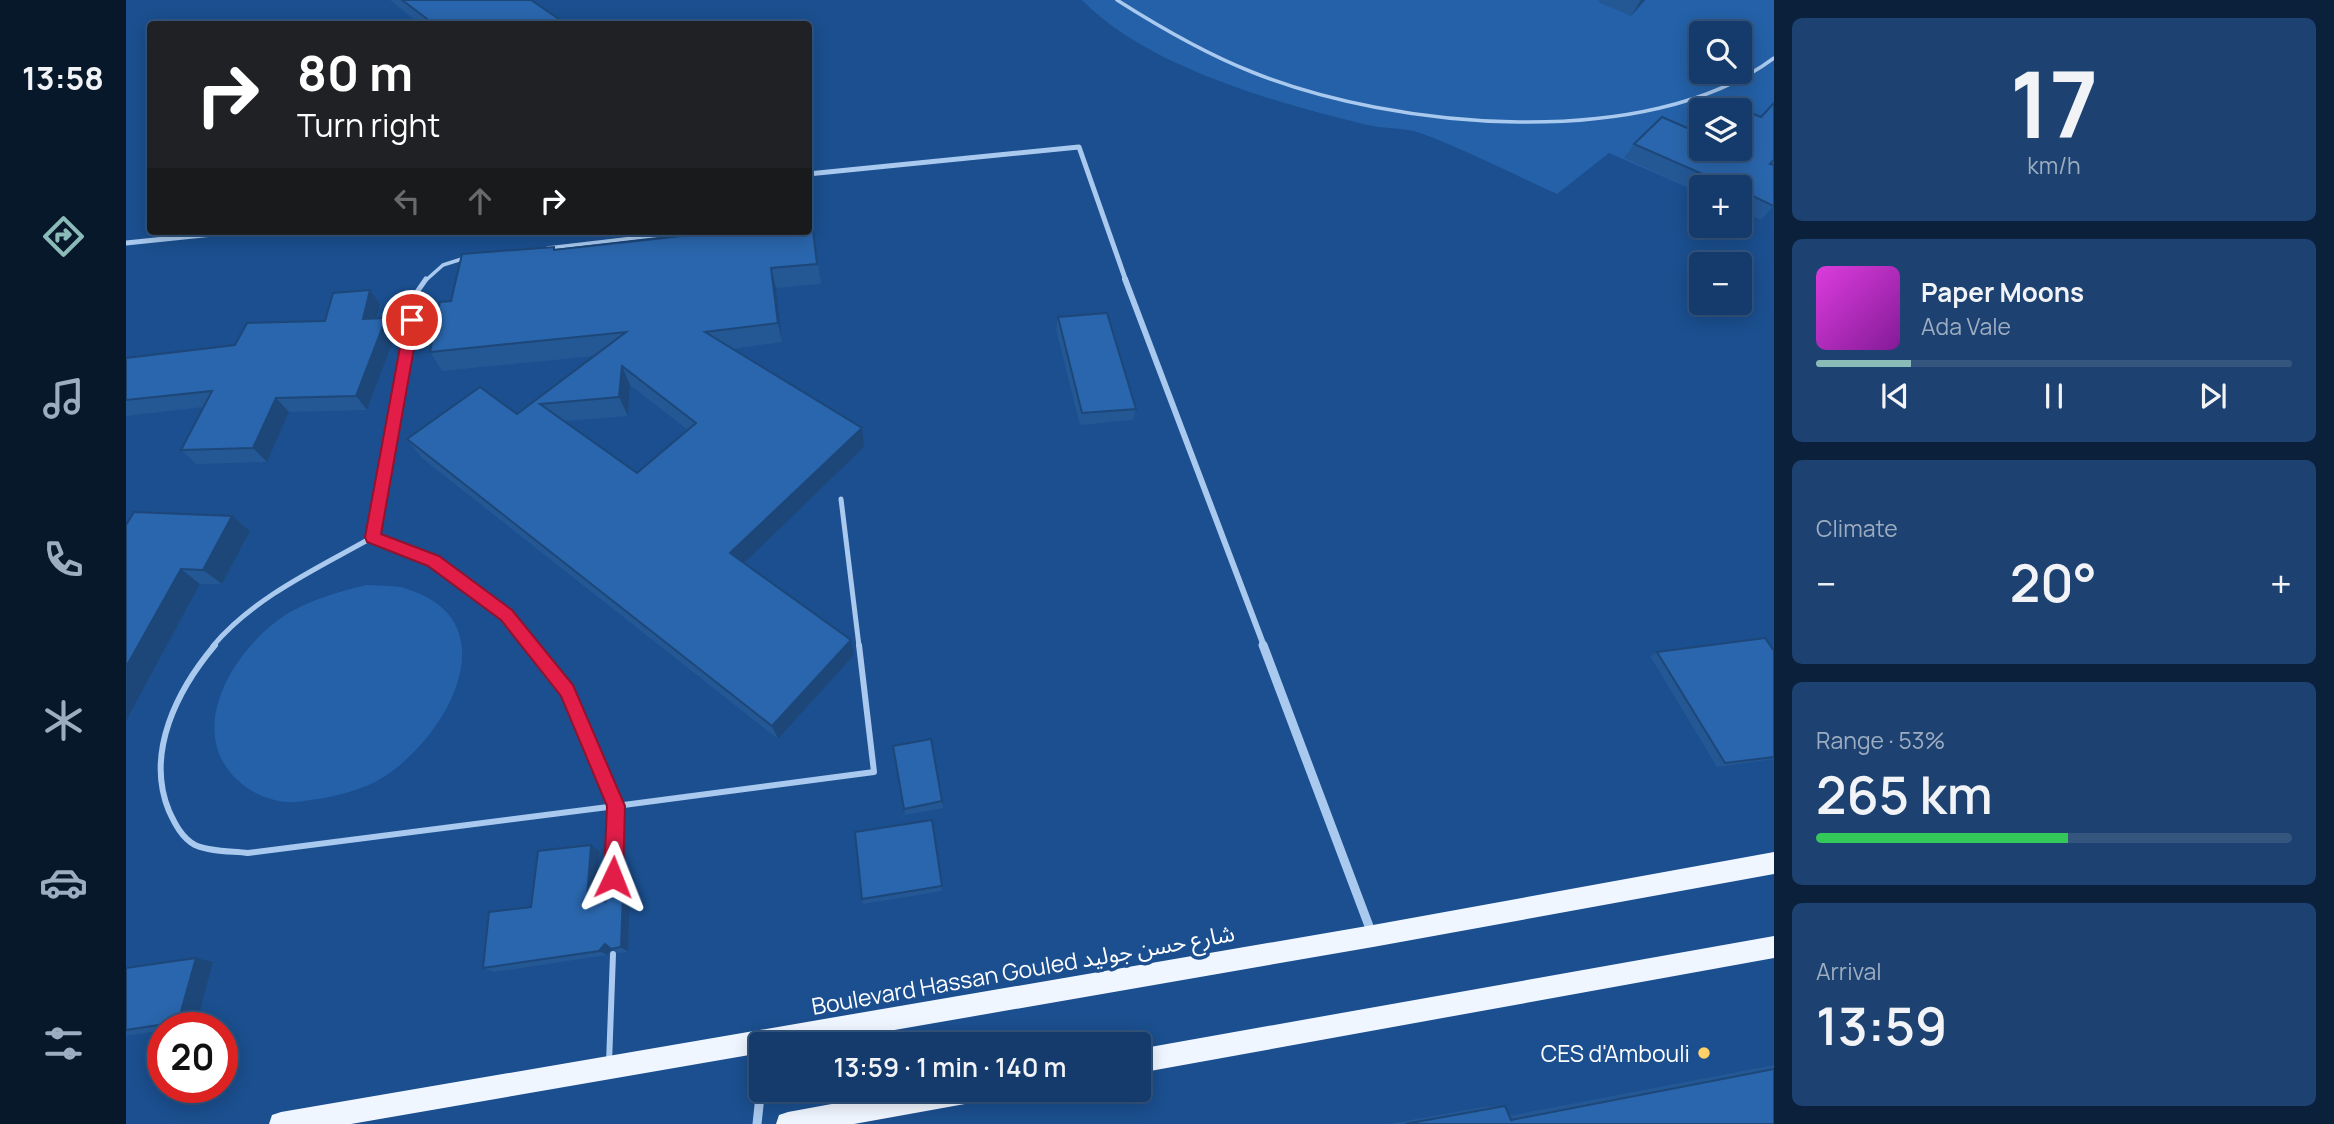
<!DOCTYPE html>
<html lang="en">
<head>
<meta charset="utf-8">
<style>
  :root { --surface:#143b6b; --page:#1d4271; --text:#f1f3f6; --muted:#9dadc1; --line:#33557e; --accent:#8bbbb9 }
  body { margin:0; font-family:Manrope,"Noto Sans Arabic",sans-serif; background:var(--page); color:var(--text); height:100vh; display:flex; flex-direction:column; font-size:26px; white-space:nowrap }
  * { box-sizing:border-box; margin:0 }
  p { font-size:23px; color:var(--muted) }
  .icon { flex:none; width:38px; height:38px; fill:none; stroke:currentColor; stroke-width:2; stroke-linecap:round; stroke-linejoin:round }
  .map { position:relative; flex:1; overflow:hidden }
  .details { display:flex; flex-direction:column; gap:18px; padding:18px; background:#0b203b; width:560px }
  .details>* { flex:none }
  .banner { position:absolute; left:21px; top:21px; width:665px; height:214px; border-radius:7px; box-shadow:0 4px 18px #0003,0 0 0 2px var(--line); background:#202124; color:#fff; overflow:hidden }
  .controls { position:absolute; left:1563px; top:21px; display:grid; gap:14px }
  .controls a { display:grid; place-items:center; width:63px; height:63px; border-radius:7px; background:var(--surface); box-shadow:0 4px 18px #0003,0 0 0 2px var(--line); font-size:35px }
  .speed { position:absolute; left:21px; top:1012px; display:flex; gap:14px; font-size:35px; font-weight:700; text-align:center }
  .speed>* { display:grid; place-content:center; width:91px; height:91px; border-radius:50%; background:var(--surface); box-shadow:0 4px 18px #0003,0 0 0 2px var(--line); line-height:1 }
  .speed .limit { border:10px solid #d22; background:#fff; color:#111 }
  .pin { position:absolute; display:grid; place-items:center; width:60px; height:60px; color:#fff; margin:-30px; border:4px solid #fff; border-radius:50%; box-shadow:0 2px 7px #0007 }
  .me { position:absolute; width:77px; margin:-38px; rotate:2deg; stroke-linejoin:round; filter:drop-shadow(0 0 5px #0008) }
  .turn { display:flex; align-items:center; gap:24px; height:147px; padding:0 35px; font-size:32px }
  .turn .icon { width:91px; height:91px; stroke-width:2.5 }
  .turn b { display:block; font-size:49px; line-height:60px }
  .lanes { display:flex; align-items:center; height:66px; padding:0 35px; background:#0003; justify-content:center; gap:35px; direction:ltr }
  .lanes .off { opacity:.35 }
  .big { font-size:52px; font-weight:600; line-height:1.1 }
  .details .widget { flex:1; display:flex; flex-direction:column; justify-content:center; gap:10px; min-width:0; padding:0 24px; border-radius:10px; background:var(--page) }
  .details .dial { align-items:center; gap:0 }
  .dial b { font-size:91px; line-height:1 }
  .song { display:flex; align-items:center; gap:21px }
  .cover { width:84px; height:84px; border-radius:10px; background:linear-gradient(135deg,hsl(300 70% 55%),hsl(290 70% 35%)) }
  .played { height:7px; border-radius:4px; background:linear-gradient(90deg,var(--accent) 20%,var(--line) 20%) }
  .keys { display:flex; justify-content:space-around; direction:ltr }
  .heat { display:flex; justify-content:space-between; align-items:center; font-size:38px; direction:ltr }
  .charge { height:10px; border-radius:5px; background:linear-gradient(90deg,#34c759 53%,var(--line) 0) }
  .trip { position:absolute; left:623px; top:1032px; width:402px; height:70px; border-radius:7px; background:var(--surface); box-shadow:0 4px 18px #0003,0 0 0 2px var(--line); font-weight:600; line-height:70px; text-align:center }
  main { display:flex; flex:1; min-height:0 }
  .tab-bar { display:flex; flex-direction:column; width:126px; justify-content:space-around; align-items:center; background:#08182b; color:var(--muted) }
  .tab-bar .icon { width:49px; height:49px }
  .tab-bar .selected { color:var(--accent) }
  .tab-bar b { font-size:32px; color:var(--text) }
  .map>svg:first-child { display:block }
  .green { fill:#2461a8; fill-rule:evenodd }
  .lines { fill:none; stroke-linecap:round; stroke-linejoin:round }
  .service-far2 { stroke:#a9c9ee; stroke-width:3.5 }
  .service-far1 { stroke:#a9c9ee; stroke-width:5 }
  .service { stroke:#a9c9ee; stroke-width:6 }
  .minor-far2 { stroke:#a9c9ee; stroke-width:5 }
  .minor-far1 { stroke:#a9c9ee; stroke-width:6 }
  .minor { stroke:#a9c9ee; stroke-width:9 }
  .primary { fill:#f0f6ff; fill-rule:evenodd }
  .wall { fill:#245895; fill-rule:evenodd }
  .shaded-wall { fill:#1d4779 }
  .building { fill:#2a66ad; stroke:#1d4779; stroke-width:2; fill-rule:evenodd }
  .route { fill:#e11d48; stroke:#92132f; stroke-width:2 }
  .poi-dot { fill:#ffd166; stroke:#1b4f8f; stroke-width:2.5 }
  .labels { text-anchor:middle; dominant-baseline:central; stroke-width:7; stroke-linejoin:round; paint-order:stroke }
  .near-street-label { font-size:23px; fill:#fff; stroke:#1b4f8f }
  .near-poi-label { font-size:23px; fill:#fff; stroke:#1b4f8f; text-anchor:end }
</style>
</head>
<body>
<main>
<nav class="tab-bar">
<b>13:58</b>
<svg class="icon selected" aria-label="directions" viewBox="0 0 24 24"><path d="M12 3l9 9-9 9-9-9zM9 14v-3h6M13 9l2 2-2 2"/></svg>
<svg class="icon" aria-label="music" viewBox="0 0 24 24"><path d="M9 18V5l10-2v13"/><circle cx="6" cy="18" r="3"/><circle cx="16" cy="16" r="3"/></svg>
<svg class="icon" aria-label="phone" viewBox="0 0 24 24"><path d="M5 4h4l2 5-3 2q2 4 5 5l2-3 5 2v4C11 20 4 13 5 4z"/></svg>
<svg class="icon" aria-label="climate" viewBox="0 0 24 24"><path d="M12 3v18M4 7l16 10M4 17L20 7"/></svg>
<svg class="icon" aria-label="car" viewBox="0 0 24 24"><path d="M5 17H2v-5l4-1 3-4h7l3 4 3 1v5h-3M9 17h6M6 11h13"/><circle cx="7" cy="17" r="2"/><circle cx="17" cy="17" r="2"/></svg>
<svg class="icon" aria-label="filters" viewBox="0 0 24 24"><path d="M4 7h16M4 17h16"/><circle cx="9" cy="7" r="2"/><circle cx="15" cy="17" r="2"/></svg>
</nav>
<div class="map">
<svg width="1648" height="1124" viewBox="0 0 1648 1124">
  <rect width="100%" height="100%" fill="#1b4f8f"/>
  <path class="green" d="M956,0H1648V205L1635,220L1614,210V187H1575V193L1483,153L1431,194C1386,174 1341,150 1294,133C1277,127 1255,129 1237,124C1148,102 1021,67 956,0ZM1575,33H1614V72H1575ZM1575,110H1614V149H1575Z
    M241,585C253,586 267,585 278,588C389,620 319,743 251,781C226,794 197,799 169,802C152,804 129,795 116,784C53,733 110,643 166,611C190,598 215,591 241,585Z"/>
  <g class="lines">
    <path class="service-far2" d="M991,0C1035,28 1078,53 1126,72C1267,129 1521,153 1648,58
      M422,248L568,231
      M299,281L317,265L339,258"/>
    <path class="service-far1" d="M715,499L733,646
      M247,537L308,561L380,615L406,646
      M247,537L291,292L300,279
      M87,646C128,597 192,568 247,537"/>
    <path class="service" d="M89,645C51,690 19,753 43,811C49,824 56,838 69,845C85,852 105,851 122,853L490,806L441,690L404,645
      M486,901L490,806L748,772L733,645
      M483,1063L487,954"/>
    <path class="minor-far2" d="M682,174L953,147L1000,281
      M0,243L116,231"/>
    <path class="minor-far1" d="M999,279L1138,646"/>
    <path class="minor" d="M1137,645L1246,934
      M631,1124L635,1087"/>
    <path class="primary" d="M1648,852V874L1247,947L682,1045H635V1053L225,1124H143L146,1115L155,1112L1247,925Z
      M1648,936V958L1013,1073V1049Z
      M782,1090H862L858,1098L850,1102L728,1124H650L653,1115L662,1112Z"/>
  </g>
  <path class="wall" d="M264,0H405L440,24H294Z
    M1473,0H1519L1505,16L1472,2Z
    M1635,117L1644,164L1648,205L1635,220L1614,210V187H1575V193L1498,158L1508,144L1575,134Z
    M686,222L695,284L650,288L656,342L606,349L738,447L618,563L728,655L652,739L296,458L281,439L391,414L469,356L316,371L304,352L325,301L428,247L430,250ZM504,385L562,430L511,473L439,421L502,416Z
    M244,290L254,304L251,319L260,318L270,333L241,410L163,412L141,462L70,464L55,450L77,407L0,416V358L109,345L199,321Z
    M932,317L1010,409L1007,420L954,425L930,329Z
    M106,516L124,531L96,584H74L0,721V525Z
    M1648,651V759L1591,767L1524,656L1531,652Z
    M767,746L816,801L817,808L779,815Z
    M465,845L473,851L469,897L473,896L480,901L504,898L502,952L493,953L486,949L481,955L368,972L357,968L405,907Z
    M816,886V891L737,904L736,899Z
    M87,962L70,1025L55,1027H37V1030L0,1036V968Z
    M1648,1065V1124H1263L1357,1107L1379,1106L1383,1116Z"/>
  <path class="shaded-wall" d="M1515,0H1519L1505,16Z
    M645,268L650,288L656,342L652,323Z
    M244,290L254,304L247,334L237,319Z
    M260,318L270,333L241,410L230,396Z
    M496,366L504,385L502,416L493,397Z
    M150,398L163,412L141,462L127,448Z
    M736,428L738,447L611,570L604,553Z
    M106,516L124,531L96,584L77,570Z
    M55,569L74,584L0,721V667Z
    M725,640L728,655L652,739L646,726Z
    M465,845L473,851L469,903L461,898Z
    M497,893L504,898L502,952L495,947Z
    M479,944L487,948L481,955L473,951Z
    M70,958L87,962L70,1025L52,1022Z"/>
  <path class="building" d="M276,0H405L440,24H308Z
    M1648,103V160L1644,164L1648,165V206L1614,190V187H1606L1508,144L1536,117L1575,134V149H1614V110H1596L1602,104L1635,117Z
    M682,222H686L691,264L645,268L652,323L579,332L736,428L604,553L725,640L646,726L281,439L354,387L391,414L500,332L304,352L314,302L325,301L336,254L428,247V250L602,231H682ZM496,366L570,423L511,473L414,404L493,397Z
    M244,290L237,319L260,318L230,396L150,398L127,448L55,450L86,391L0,400V358L109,345L121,323L199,321L207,293Z
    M981,313L1010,409L956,413L932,317Z
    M8,512L106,516L77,570L55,569L0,667V525Z
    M1639,638L1648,651V757L1599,763L1531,652Z
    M805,739L816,801L778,809L767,746Z
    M806,820L816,886L736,899L729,832Z
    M465,845L461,898L473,896L479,902L484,895L497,893L495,947L485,949L479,944L473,951L357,968L363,912L405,907L412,851Z
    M70,958L52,1022L0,1030V968Z
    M1648,1069V1124H1279L1379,1106L1385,1120Z"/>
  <path class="route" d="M286,315L293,320L255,534L313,556L386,610L447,685L499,806L497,877L494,884L487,887L480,884L478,877L481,806L435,696L375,620L302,566L241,542L239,537L279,320Z"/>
  <circle class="poi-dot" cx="1578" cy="1053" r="7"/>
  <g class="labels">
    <g class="near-street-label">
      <text transform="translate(897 969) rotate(-10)">Boulevard Hassan Gouled شارع حسن جوليد</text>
    </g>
    <g class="near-poi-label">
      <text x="1564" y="1053">CES d'Ambouli</text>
    </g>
  </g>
</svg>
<div class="controls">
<a><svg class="icon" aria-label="search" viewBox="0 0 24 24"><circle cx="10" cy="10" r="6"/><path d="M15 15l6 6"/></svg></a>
<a><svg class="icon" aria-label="layers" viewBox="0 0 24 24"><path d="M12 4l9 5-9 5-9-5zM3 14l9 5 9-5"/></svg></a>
<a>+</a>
<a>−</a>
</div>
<div class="speed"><div class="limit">20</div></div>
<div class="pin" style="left:286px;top:320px;background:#d93025"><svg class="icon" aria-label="arrive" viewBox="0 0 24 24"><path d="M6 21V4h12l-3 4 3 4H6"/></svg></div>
<svg class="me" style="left:487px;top:877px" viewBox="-20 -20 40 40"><path d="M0-17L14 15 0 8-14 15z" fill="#e11d48" stroke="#fff" stroke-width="4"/></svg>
<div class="trip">13:59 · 1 min · 140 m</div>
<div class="banner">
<div class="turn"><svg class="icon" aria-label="right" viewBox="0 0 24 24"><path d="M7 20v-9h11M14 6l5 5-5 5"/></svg><div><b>80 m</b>Turn right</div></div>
<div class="lanes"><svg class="icon off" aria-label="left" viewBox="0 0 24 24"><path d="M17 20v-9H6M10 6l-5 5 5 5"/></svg><svg class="icon off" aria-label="ahead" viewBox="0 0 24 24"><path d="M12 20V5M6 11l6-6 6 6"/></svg><svg class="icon" aria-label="right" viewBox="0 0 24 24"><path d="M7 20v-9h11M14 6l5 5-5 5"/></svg></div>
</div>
</div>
<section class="details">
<div class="widget dial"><b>17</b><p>km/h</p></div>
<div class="widget">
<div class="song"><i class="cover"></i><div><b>Paper Moons</b><p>Ada Vale</p></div></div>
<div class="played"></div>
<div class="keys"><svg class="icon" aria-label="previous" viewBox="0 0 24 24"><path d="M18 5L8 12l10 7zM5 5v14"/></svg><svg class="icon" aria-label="pause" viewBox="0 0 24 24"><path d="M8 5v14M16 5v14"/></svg><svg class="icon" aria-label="next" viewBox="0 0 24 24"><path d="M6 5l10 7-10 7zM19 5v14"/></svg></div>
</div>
<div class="widget"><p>Climate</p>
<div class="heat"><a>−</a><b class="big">20°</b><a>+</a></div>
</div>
<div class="widget"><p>Range · 53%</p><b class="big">265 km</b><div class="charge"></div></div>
<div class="widget"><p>Arrival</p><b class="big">13:59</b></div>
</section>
</main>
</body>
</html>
